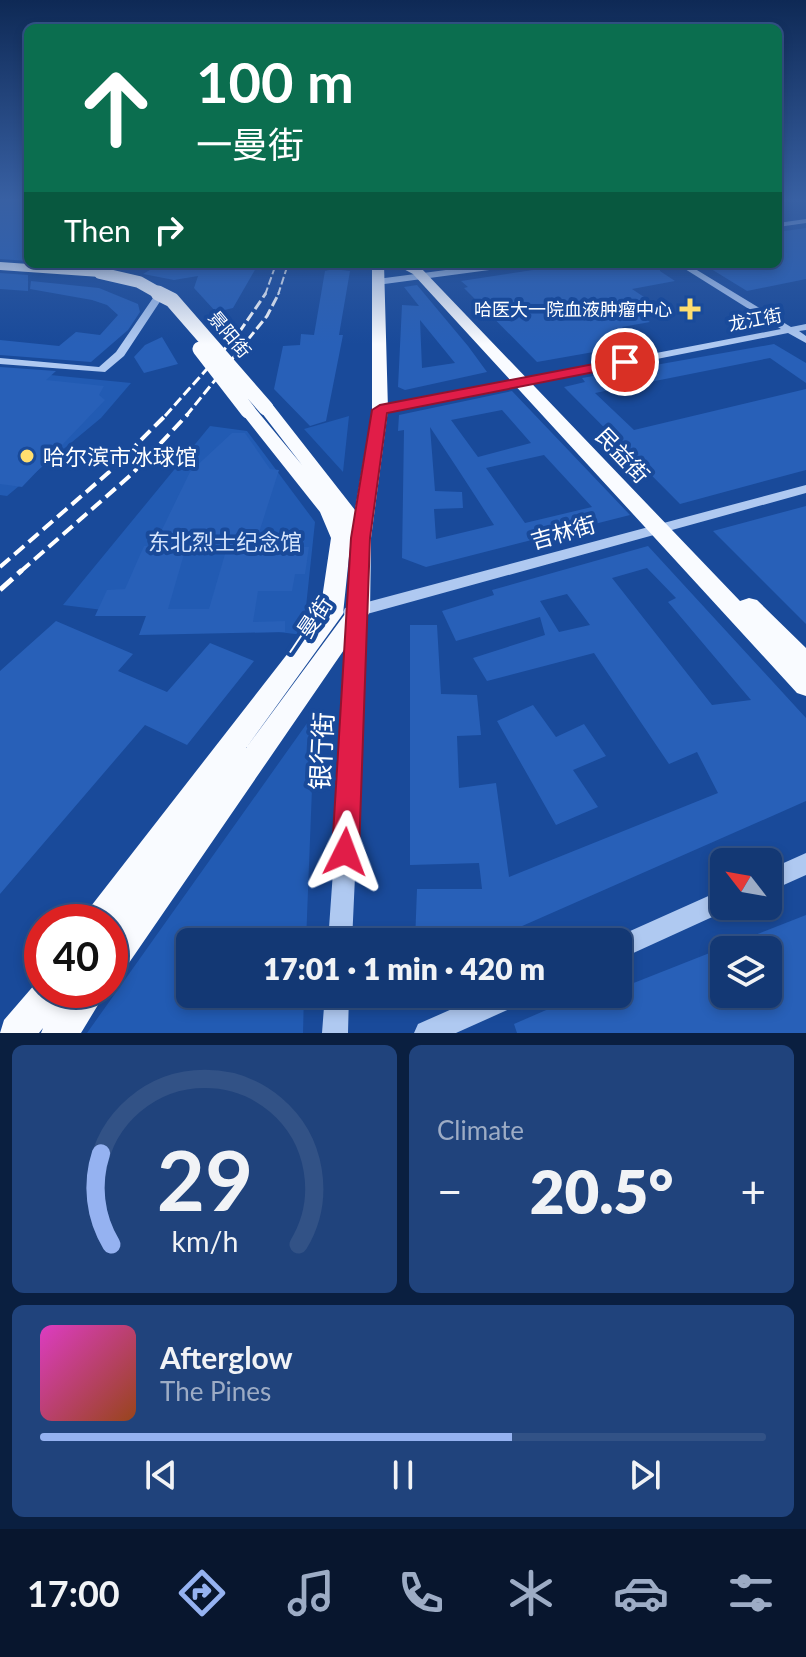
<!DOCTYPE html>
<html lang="en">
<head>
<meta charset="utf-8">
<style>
  :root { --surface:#133874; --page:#20437c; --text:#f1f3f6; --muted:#9dacc5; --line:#325286; --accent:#95b2f1 }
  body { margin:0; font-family:Lato,"Noto Sans SC",sans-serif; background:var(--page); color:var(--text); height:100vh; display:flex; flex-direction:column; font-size:30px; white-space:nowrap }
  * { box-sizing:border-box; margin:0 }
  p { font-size:26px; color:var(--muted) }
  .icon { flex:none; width:44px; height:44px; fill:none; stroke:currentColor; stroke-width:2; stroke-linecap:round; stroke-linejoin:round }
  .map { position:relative; height:1033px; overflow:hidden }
  .side { display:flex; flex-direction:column; gap:12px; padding:12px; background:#0a1f40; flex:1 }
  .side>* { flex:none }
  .top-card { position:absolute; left:24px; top:24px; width:758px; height:244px; border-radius:12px; box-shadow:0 4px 12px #0003,0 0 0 2px var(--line); background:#0b6e4f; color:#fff; overflow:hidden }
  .needle { width:52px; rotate:301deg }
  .fabs { position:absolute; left:710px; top:848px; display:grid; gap:16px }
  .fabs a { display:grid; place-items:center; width:72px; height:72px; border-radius:12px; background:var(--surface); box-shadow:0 4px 12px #0003,0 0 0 2px var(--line); font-size:40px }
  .speed { position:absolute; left:24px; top:904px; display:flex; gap:16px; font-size:40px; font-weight:700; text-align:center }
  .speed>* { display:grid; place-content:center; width:104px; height:104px; border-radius:50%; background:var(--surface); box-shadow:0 4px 12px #0003,0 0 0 2px var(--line); line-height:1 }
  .speed .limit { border:12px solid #d22; background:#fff; color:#111 }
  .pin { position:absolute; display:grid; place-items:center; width:68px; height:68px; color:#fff; margin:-34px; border:4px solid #fff; border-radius:50%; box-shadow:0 2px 8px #0007 }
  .me { position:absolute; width:88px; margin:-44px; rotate:3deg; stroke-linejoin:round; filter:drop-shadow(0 0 6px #0008) }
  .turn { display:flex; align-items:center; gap:28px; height:168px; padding:0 40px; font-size:36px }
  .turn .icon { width:104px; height:104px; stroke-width:2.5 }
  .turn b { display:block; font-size:56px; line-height:68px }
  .then { display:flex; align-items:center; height:76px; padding:0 40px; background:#0003; gap:16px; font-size:30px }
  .big { font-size:60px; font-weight:800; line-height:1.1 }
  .side .card { flex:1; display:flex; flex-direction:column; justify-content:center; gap:12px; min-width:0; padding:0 28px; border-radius:12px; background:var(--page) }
  .side .dial { align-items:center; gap:0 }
  .dial svg { height:208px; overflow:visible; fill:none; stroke:var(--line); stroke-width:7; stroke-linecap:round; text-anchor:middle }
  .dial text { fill:var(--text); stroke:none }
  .song { display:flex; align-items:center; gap:24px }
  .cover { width:96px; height:96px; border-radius:12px; background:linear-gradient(135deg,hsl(310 70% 55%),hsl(20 70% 35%)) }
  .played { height:8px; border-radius:4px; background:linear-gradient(90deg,var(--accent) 65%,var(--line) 65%) }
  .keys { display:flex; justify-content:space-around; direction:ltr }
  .heat { display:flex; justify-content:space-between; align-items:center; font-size:44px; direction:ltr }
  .side .tiles { flex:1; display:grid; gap:12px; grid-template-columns:1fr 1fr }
  .card:last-child { grid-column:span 2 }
  .trip { position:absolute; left:176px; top:928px; width:456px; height:80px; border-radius:12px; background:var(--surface); box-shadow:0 4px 12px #0003,0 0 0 2px var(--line); font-weight:800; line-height:80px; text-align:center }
  .menu { display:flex; height:128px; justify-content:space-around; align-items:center; background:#08162e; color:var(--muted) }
  .menu .icon { width:56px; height:56px }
  .menu .selected { color:var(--accent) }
  .menu b { font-size:36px; color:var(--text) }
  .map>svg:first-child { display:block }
  .green { fill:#225bb3 }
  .building { fill:#2860b8; fill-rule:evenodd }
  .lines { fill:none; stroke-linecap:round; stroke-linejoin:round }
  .minor { fill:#afc9f1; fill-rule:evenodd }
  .major { fill:#f9fbff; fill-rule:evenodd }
  .rail-far3 { stroke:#fff; stroke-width:2; stroke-dasharray:8 3; stroke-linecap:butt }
  .rail-far2 { stroke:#fff; stroke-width:3; stroke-dasharray:10 4; stroke-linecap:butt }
  .rail-far1 { stroke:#fff; stroke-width:4; stroke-dasharray:13 6; stroke-linecap:butt }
  .rail { stroke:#fff; stroke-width:5; stroke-dasharray:17 7; stroke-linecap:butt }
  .major-bridge-far1 { stroke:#f9fbff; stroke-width:12 }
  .major-bridge { stroke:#f9fbff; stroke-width:15 }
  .route { fill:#e11d48; stroke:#92132f; stroke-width:2 }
  .poi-dot { fill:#ffde6f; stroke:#194a9a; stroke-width:3 }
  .labels { text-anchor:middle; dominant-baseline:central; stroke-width:8; stroke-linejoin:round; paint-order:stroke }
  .far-poi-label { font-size:18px; fill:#fff; stroke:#194a9a; text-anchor:end }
  .far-street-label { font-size:18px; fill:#fff; stroke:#194a9a }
  .street-label { font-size:22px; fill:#fff; stroke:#194a9a }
  .poi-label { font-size:22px; fill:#fff; stroke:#194a9a; text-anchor:start }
  .park-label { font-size:22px; fill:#d6e5fc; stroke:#194a9a }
  .near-street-label { font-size:26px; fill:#fff; stroke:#194a9a }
</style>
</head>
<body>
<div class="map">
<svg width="806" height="1033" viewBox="0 0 806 1033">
  <rect width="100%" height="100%" fill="#194a9a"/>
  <path class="green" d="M0,370L131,383L101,418L7,496L0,495Z
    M349,416L343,472L304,429Z
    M210,426L247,431L315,522L303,635L63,605Z
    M315,712L306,942H190V994H304L303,1033H87Z"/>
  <path class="building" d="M0,199H28V261L0,259Z
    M806,228V279L747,291L703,264H778V232Z
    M160,264L239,267L255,264L252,268H256L233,308L216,312L194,288L198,276L174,280L143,274Z
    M573,264H659L660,271L675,281L632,289L656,305L633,310L650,322L622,327L639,344L537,362L464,288L468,287L461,281Z
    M333,269L350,271L339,335H343L326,421L310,426L274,389L283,346L300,345L301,334L314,335L325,271Z
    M0,273L28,275V291L0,289Z
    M31,281L99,288L138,304L140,312L128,330L91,362L0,355V340L59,346L76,332L100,335L118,315L107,305L92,300L30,289Z
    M417,285L468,346L487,372L405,390L398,387L402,305L419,306L404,287ZM420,320L455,363L422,368Z
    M162,337L178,364L144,373L134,357L145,345Z
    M774,344L806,363V383L770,358L595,393L634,430L806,389V470L680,504L564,387L585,382L582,378Z
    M0,367L56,371L46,380L104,386L99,395L105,400L22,487L0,484Z
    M512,391L630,515L426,567L402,558L404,430L398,431L399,415ZM502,410L531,443L478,457L451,420ZM430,427L461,474L494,525L436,539L434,509L463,508L462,492L435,491ZM544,455L592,507L525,523L486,468Z
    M232,433H245L270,469L279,470L257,539H298L297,547H309L305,574H295L292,591H258L253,622L285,621V632L139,635L146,616H95L107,590L125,589L144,546H154L190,472ZM189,537H230L209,609H168Z
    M806,506V624L713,531Z
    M648,546L806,718V801L486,942H415L417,889H482L479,863L410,865V625H437L441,694L477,695L481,735L457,736L459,788L496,783L509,877L718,793L697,752L669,764L594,653L487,681L473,658L545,635L540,617L456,641L442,611L494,595L492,590ZM647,568L676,598L668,602L751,700L712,705L612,578ZM567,594L590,625L559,632L540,601Z
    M56,621L133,654L118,671L167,692L210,643L254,661L187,745L145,725L0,894V671Z
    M533,705L556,737L584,724L606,756L573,770L598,807L556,825L497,721Z
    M806,915V1033H517L514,1024L583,994H618V971L626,986ZM724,950H768V994H724Z"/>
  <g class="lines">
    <path class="minor" d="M806,219V223L778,227V223Z
      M492,264H515L511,267L377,285L373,282L377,279Z
      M677,264H687L791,327L806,324V330L799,331L806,336V343L788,333L380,414L374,410L380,406L781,329Z
      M156,297L161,300L124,356L105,372L0,364V358L99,367L116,352L153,298Z
      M806,485V493L367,614L352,942H328L351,618L345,616L343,612L345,608Z
      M806,853V875L768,892V870Z
      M724,889V906H733L732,908L618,960V942H609L610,940Z
      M325,994H349L348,1033H322Z
      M486,994H526L523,1003L456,1033H414L418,1024Z"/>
    <path class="major" d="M0,262L100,269L106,273L100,277L0,270Z
      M372,264H384L388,410L371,538L370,612L122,973L110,978V922H84L88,910L320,612L331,538L320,512L240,411L242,407H254L302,465L258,408L260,404H272L355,510L372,410ZM350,547L348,610L246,748L343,614Z
      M394,264H411L421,268L740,601L749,598L757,600L806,648V696L797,693L413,274Z
      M42,976V990H67L66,994L69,990H107L81,1033H41L43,1028L39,1033H0L4,1020Z"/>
    <path class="rail-far3" d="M265,295L276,264
      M278,295L288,264"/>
    <path class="rail-far2" d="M165,416L238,334L266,293
      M186,416L267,316L279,293"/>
    <path class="rail-far1" d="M0,567L108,473L167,414
      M20,572L132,474L188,414"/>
    <path class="rail" d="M0,590L22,570"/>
    <path class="major-bridge-far1" d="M100,273L139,282L162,295"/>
    <path class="major-bridge" d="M158,293L172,300L266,408
      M200,349L248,411"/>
  </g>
  <linearGradient id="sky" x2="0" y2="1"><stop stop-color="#0e2955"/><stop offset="0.58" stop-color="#3860a3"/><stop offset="1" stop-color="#3860a3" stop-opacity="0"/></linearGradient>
  <rect width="806" height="344" fill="url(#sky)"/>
  <path class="route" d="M625,358L630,359V365L387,413L370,538L359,852L355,862L345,866L336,862L332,852L351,538L372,410L380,405Z"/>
  <g class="poi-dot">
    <path d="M686 297h8v8h8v8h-8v8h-8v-8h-8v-8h8z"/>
    <circle cx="27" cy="456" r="8"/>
  </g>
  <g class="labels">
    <g class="far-poi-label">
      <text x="672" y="309">哈医大一院血液肿瘤中心</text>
    </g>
    <g class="far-street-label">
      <text transform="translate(755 319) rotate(-11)">龙江街</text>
      <text transform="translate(230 334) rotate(50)">景阳街</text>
    </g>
    <g class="street-label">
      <text transform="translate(623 455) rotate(47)">民益街</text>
      <text transform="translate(563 532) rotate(-16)">吉林街</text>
      <text transform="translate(308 626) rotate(-56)">一曼街</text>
    </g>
    <g class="poi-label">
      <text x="43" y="456">哈尔滨市冰球馆</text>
    </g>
    <g class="park-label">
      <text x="225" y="541">东北烈士纪念馆</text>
    </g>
    <g class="near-street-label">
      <text transform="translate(321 751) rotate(-87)">银行街</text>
    </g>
  </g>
</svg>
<div class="fabs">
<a><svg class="needle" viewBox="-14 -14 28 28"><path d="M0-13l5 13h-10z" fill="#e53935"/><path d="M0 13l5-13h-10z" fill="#9dacc5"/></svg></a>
<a><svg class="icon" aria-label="layers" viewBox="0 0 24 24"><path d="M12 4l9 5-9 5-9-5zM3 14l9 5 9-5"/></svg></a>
</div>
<div class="speed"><div class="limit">40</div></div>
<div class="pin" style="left:625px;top:362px;background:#d93025"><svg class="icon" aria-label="arrive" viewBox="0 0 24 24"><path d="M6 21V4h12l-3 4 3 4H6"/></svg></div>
<svg class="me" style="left:345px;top:852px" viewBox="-20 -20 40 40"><path d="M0-17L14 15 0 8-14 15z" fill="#e11d48" stroke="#fff" stroke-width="4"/></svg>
<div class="trip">17:01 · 1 min · 420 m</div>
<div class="top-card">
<div class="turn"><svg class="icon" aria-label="ahead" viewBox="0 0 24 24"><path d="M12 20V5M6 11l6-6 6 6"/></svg><div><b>100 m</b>一曼街</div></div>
<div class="then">Then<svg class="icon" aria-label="right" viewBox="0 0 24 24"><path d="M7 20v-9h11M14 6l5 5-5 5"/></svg></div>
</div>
</div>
<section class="side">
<div class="tiles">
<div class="card dial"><svg viewBox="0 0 100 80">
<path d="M14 69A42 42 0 1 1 86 69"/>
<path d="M14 69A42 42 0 0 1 10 34" stroke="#95b2f1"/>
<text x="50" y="56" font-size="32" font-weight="700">29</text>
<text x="50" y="72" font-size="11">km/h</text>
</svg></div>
<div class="card"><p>Climate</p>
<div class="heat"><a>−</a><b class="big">20.5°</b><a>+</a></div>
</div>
<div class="card">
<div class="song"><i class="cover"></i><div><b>Afterglow</b><p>The Pines</p></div></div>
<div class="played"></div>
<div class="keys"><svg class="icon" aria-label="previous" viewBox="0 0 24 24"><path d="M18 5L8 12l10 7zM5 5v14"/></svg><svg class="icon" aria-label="pause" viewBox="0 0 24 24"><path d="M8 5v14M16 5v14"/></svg><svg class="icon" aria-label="next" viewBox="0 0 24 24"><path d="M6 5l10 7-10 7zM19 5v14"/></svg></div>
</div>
</div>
</section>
<nav class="menu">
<b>17:00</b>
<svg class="icon selected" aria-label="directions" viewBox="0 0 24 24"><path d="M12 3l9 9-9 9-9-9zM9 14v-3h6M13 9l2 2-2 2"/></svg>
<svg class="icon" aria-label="music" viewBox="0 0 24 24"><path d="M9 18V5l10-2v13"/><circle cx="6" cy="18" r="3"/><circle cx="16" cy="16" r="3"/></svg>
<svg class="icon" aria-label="phone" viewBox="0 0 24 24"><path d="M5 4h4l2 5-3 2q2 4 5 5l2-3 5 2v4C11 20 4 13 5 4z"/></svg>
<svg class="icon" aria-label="climate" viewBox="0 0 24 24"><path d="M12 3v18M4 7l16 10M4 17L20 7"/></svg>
<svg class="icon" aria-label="car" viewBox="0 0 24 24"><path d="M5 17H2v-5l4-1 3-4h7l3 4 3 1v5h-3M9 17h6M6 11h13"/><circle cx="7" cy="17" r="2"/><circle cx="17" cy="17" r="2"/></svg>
<svg class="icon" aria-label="filters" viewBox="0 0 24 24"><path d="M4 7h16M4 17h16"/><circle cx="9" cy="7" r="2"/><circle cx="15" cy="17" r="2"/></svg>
</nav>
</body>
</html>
